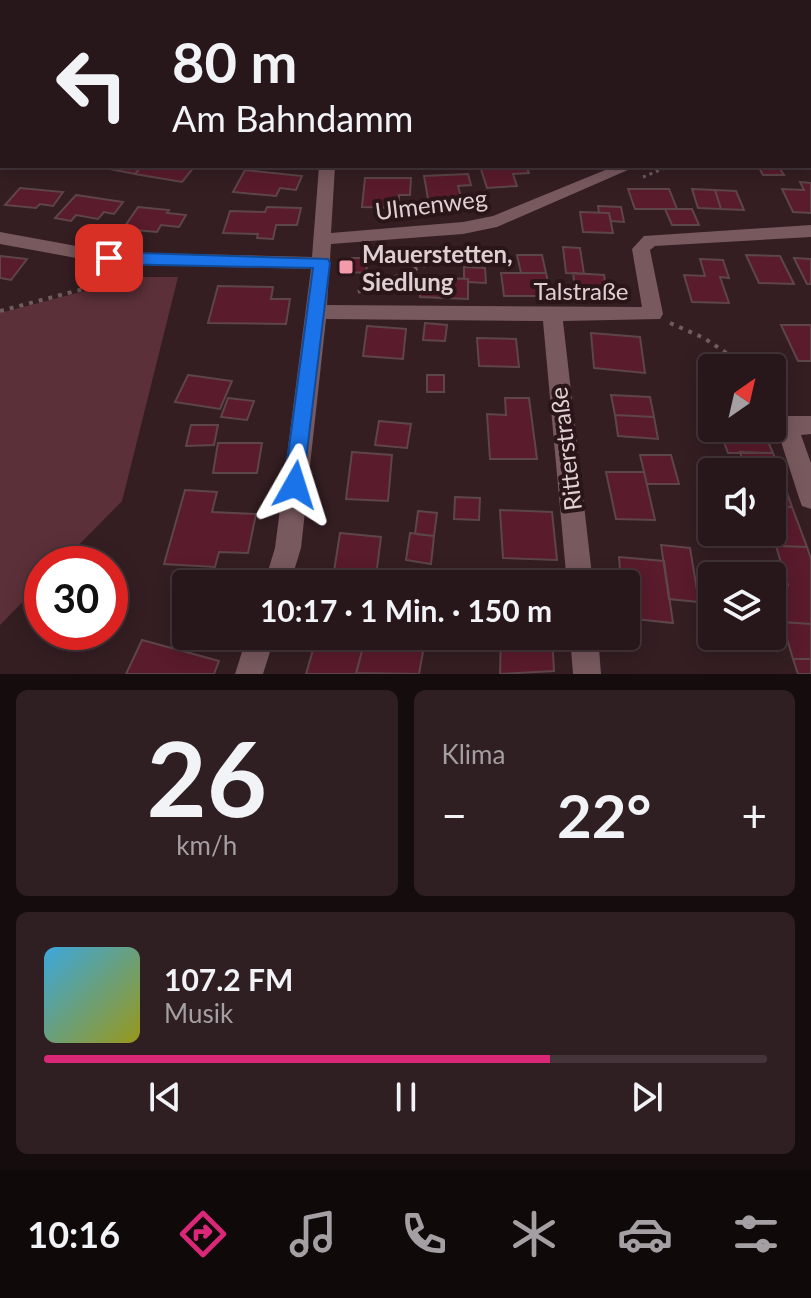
<!DOCTYPE html>
<html lang="de">
<head>
<meta charset="utf-8">
<style>
  :root { --surface:#27161a; --page:#2f1f23; --text:#f1f3f6; --muted:#a49fa2; --line:#433539; --accent:#db2777 }
  body { margin:0; font-family:Lato,sans-serif; background:var(--page); color:var(--text); height:100vh; display:flex; flex-direction:column; font-size:30px; white-space:nowrap }
  * { box-sizing:border-box; margin:0 }
  p { font-size:26px; color:var(--muted) }
  .icon { flex:none; width:44px; height:44px; fill:none; stroke:currentColor; stroke-width:2; stroke-linecap:round; stroke-linejoin:round }
  .map { position:relative; height:674px; overflow:hidden }
  .drawer { display:flex; flex-direction:column; gap:16px; padding:16px; background:#150c0e; flex:1 }
  .drawer>* { flex:none }
  .hud { position:absolute; left:0px; top:0px; width:812px; height:168px; box-shadow:0 4px 20px #0003,0 0 0 2px var(--line); background:#27161a; color:var(--text); overflow:hidden }
  .needle { width:52px; rotate:34deg }
  .controls { position:absolute; left:698px; top:354px; display:grid; gap:16px }
  .controls a { display:grid; place-items:center; width:88px; height:88px; border-radius:8px; background:var(--surface); box-shadow:0 4px 20px #0003,0 0 0 2px var(--line); font-size:40px }
  .speed { position:absolute; left:24px; top:546px; display:flex; gap:16px; font-size:40px; font-weight:700; text-align:center }
  .speed>* { display:grid; place-content:center; width:104px; height:104px; border-radius:50%; background:var(--surface); box-shadow:0 4px 20px #0003,0 0 0 2px var(--line); line-height:1 }
  .speed .limit { border:12px solid #d22; background:#fff; color:#111 }
  .pin { position:absolute; display:grid; place-items:center; width:68px; height:68px; color:#fff; margin:-34px; border-radius:16px; box-shadow:0 4px 12px #0006 }
  .me { position:absolute; width:88px; margin:-44px; rotate:6deg; stroke-linejoin:round; filter:drop-shadow(0 0 6px #0008) }
  .turn { display:flex; align-items:center; gap:28px; height:168px; padding:0 40px; font-size:36px }
  .turn .icon { width:104px; height:104px; stroke-width:2.5 }
  .turn b { display:block; font-size:56px; line-height:68px }
  .big { font-size:60px; font-weight:700; line-height:1.1 }
  .drawer .card { flex:1; display:flex; flex-direction:column; justify-content:center; gap:12px; min-width:0; padding:0 28px; border-radius:12px; background:var(--page) }
  .drawer .dial { align-items:center; gap:0 }
  .dial b { font-size:104px; line-height:1 }
  .song { display:flex; align-items:center; gap:24px }
  .cover { width:96px; height:96px; border-radius:12px; background:linear-gradient(135deg,hsl(200 70% 55%),hsl(60 70% 35%)) }
  .played { height:8px; border-radius:4px; background:linear-gradient(90deg,var(--accent) 70%,var(--line) 70%) }
  .keys { display:flex; justify-content:space-around; direction:ltr }
  .heat { display:flex; justify-content:space-between; align-items:center; font-size:44px; direction:ltr }
  .drawer .tiles { flex:1; display:grid; gap:16px; grid-template-columns:1fr 1fr }
  .card:last-child { grid-column:span 2 }
  .trip { position:absolute; left:172px; top:570px; width:468px; height:80px; border-radius:8px; background:var(--surface); box-shadow:0 4px 20px #0003,0 0 0 2px var(--line); font-weight:700; line-height:80px; text-align:center }
  .tabs { display:flex; height:128px; justify-content:space-around; align-items:center; background:#10090a; color:var(--muted) }
  .tabs .icon { width:56px; height:56px }
  .tabs .current { color:var(--accent) }
  .tabs b { font-size:36px; color:var(--text) }
  .map>svg:first-child { display:block }
  .green { fill:#5c3039 }
  .building { fill:#5a1b2c; stroke:#5d4549; stroke-width:2 }
  .lines { fill:none; stroke-linecap:round; stroke-linejoin:round }
  .path-far1 { stroke:#6f5c5f; stroke-width:3; stroke-dasharray:3 4; stroke-linecap:butt }
  .path { stroke:#6f5c5f; stroke-width:4; stroke-dasharray:4 6; stroke-linecap:butt }
  .minor { fill:#78595e; fill-rule:evenodd }
  .route { fill:#1a73e8; stroke:#114b97; stroke-width:2 }
  .poi-dot { fill:#f39aab; stroke:#2a1519; stroke-width:3 }
  .labels { text-anchor:middle; dominant-baseline:central; stroke-width:8; stroke-linejoin:round; paint-order:stroke }
  .street-label { font-size:24px; fill:#decfd1; stroke:#2a1519 }
  .poi-label { font-size:24px; font-weight:bold; fill:#decfd1; stroke:#2a1519; text-anchor:start }
</style>
</head>
<body>
<div class="map">
<svg width="811" height="674" viewBox="0 0 811 674">
  <rect width="100%" height="100%" fill="#341e22"/>
  <path class="green" d="M139,277H178L122,501L60,564H42V582L0,625V313Z"/>
  <path class="building" d="M94,166H142L135,174Z
    M142,166H195L182,182L135,174Z
    M480,166H526L529,173L513,174L517,186L487,188Z
    M758,166H795L797,169H780L784,175H763Z
    M245,170L302,176L296,190L280,188L276,196L233,192Z
    M468,174L471,185L458,186L461,197L428,199L424,176Z
    M365,178H411L410,195H399V208L362,207Z
    M800,182L811,183V213L793,212L782,189L804,190Z
    M20,188L63,192L53,206L40,204L36,208L5,205Z
    M628,189H669L677,209H635Z
    M692,189L715,190L721,209L698,208Z
    M715,190L736,191L744,210L721,209Z
    M76,195L123,202L114,214L104,212L98,219L76,215L71,221L55,218Z
    M598,206L621,207L624,222L611,221L609,213H599Z
    M138,207L169,210L167,213L186,215L179,227L161,225L157,232L123,229Z
    M267,207L301,208L297,225H276L273,239L257,238L258,234L223,233L230,211L265,212Z
    M665,209H692L699,225H672Z
    M580,212L609,213L613,233L583,232Z
    M563,247L580,248L584,274L566,273Z
    M517,255H542L546,273H521Z
    M746,255L780,256L794,284L759,283Z
    M0,256L27,259L11,280L0,278Z
    M352,258H368L366,273L350,272Z
    M794,258L811,259V284H807Z
    M700,259L723,260L729,278L720,277L729,303L692,302L684,275L705,276Z
    M464,267L485,268L486,283L468,282V279H464Z
    M501,273H546L551,296H504Z
    M573,273L604,275L608,297L576,295Z
    M421,277L468,279V299L420,297Z
    M218,286L273,287L271,299H290L286,324L208,323Z
    M425,323L447,325L445,341L423,340Z
    M781,325H811V361H798Z
    M367,326L406,329L403,359L363,356Z
    M591,333L640,337L645,373L594,368Z
    M477,338L516,339L519,367L479,366Z
    M188,375L232,381L220,409L175,402Z
    M427,375H444V392H427Z
    M611,395L650,397L654,417L615,415Z
    M228,398L254,401L247,420L221,417Z
    M505,398H529L537,459H490L487,414L506,415Z
    M615,415L654,417L658,439L618,436Z
    M379,421L411,424L407,448L375,445Z
    M191,425H218L214,445L186,446Z
    M719,428H762L773,453H728Z
    M218,443H262L257,473H213Z
    M352,452L392,455L388,501L346,499Z
    M740,452L773,453L792,507L772,506V472H746Z
    M640,455H671L679,484H647Z
    M606,472H644L655,520L616,519Z
    M185,490L217,492L212,512L256,514L248,553L219,552L215,567L164,564Z
    M455,497L480,498L479,520L454,519Z
    M772,506L792,507L807,547L757,545L752,532H772Z
    M500,510L552,512L557,560L503,558Z
    M418,511L437,513L434,536L415,534Z
    M340,533L381,537L375,584H332Z
    M410,533L434,536L431,564L406,560Z
    M661,545L690,548L699,602L669,599Z
    M776,546L807,547L811,559V624L782,622L772,585H788Z
    M619,557L664,561L673,623L626,618V584H621Z
    M443,573L479,575L480,584H443Z
    M782,622L811,624V659H793Z
    M317,636H366L356,674H306Z
    M366,636H381L424,646L419,674L356,673Z
    M501,636H552L554,671L500,674Z
    M142,640L219,661L214,674H126Z
    M793,659H811V674H798Z"/>
  <g class="lines">
    <path class="path-far1" d="M643,177L670,166
      M435,261L479,244"/>
    <path class="path" d="M358,292L440,259
      M0,311L129,277
      M670,323L704,338L749,368
      M772,390L780,410"/>
    <path class="minor" d="M56,0H69L54,2Z
      M110,0H137L139,2H112Z
      M373,0H385L371,2Z
      M645,0H657L658,2H646Z
      M810,40H811V48H810Z
      M2,42V51L0,52V43Z
      M0,118H2V126H0Z
      M810,138L811,139V149L810,148Z
      M319,166H335L331,233L463,222L493,216L615,166H637L497,227L463,234L331,244L327,305L642,307L632,249L644,236L811,225V237L655,246L650,250L663,314L660,319L563,321L593,584H567L543,321L326,319L301,548L290,584H264L275,548L311,269L109,264L0,244V232L109,252L312,257Z
      M787,416H811V434L801,435L811,463V509L802,506L799,498L776,426L779,419Z
      M247,636H275L263,674H235Z
      M570,636H598L601,674H573Z"/>
  </g>
  <path class="route" d="M109,252L328,259L330,263L302,492L295,495L287,492L284,485L313,268L109,264L101,258Z"/>
  <rect class="poi-dot" x="338" y="259" width="16" height="16" rx="4"/>
  <g class="labels">
    <g class="street-label">
      <text transform="translate(431 204) rotate(-7)">Ulmenweg</text>
      <text x="581" y="290">Talstraße</text>
      <text transform="translate(565 449) rotate(-97)">Ritterstraße</text>
    </g>
    <g class="poi-label">
      <text x="362" y="253">Mauerstetten,<tspan x="362" dy="28">Siedlung</tspan></text>
    </g>
  </g>
</svg>
<div class="controls">
<a><svg class="needle" viewBox="-14 -14 28 28"><path d="M0-13l5 13h-10z" fill="#e53935"/><path d="M0 13l5-13h-10z" fill="#a49fa2"/></svg></a>
<a><svg class="icon" aria-label="sound" viewBox="0 0 24 24"><path d="M4 9h4l5-4v14l-5-4H4zM17 9q2 3 0 6"/></svg></a>
<a><svg class="icon" aria-label="layers" viewBox="0 0 24 24"><path d="M12 4l9 5-9 5-9-5zM3 14l9 5 9-5"/></svg></a>
</div>
<div class="speed"><div class="limit">30</div></div>
<div class="pin" style="left:109px;top:258px;background:#d93025"><svg class="icon" aria-label="arrive" viewBox="0 0 24 24"><path d="M6 21V4h12l-3 4 3 4H6"/></svg></div>
<svg class="me" style="left:295px;top:485px" viewBox="-20 -20 40 40"><path d="M0-17L14 15 0 8-14 15z" fill="#1a73e8" stroke="#fff" stroke-width="4"/></svg>
<div class="trip">10:17 · 1 Min. · 150 m</div>
<div class="hud">
<div class="turn"><svg class="icon" aria-label="left" viewBox="0 0 24 24"><path d="M17 20v-9H6M10 6l-5 5 5 5"/></svg><div><b>80 m</b>Am Bahndamm</div></div>
</div>
</div>
<section class="drawer">
<div class="tiles">
<div class="card dial"><b>26</b><p>km/h</p></div>
<div class="card"><p>Klima</p>
<div class="heat"><a>−</a><b class="big">22°</b><a>+</a></div>
</div>
<div class="card">
<div class="song"><i class="cover"></i><div><b>107.2 FM</b><p>Musik</p></div></div>
<div class="played"></div>
<div class="keys"><svg class="icon" aria-label="previous" viewBox="0 0 24 24"><path d="M18 5L8 12l10 7zM5 5v14"/></svg><svg class="icon" aria-label="pause" viewBox="0 0 24 24"><path d="M8 5v14M16 5v14"/></svg><svg class="icon" aria-label="next" viewBox="0 0 24 24"><path d="M6 5l10 7-10 7zM19 5v14"/></svg></div>
</div>
</div>
</section>
<nav class="tabs">
<b>10:16</b>
<svg class="icon current" aria-label="directions" viewBox="0 0 24 24"><path d="M12 3l9 9-9 9-9-9zM9 14v-3h6M13 9l2 2-2 2"/></svg>
<svg class="icon" aria-label="music" viewBox="0 0 24 24"><path d="M9 18V5l10-2v13"/><circle cx="6" cy="18" r="3"/><circle cx="16" cy="16" r="3"/></svg>
<svg class="icon" aria-label="phone" viewBox="0 0 24 24"><path d="M5 4h4l2 5-3 2q2 4 5 5l2-3 5 2v4C11 20 4 13 5 4z"/></svg>
<svg class="icon" aria-label="climate" viewBox="0 0 24 24"><path d="M12 3v18M4 7l16 10M4 17L20 7"/></svg>
<svg class="icon" aria-label="car" viewBox="0 0 24 24"><path d="M5 17H2v-5l4-1 3-4h7l3 4 3 1v5h-3M9 17h6M6 11h13"/><circle cx="7" cy="17" r="2"/><circle cx="17" cy="17" r="2"/></svg>
<svg class="icon" aria-label="filters" viewBox="0 0 24 24"><path d="M4 7h16M4 17h16"/><circle cx="9" cy="7" r="2"/><circle cx="15" cy="17" r="2"/></svg>
</nav>
</body>
</html>
